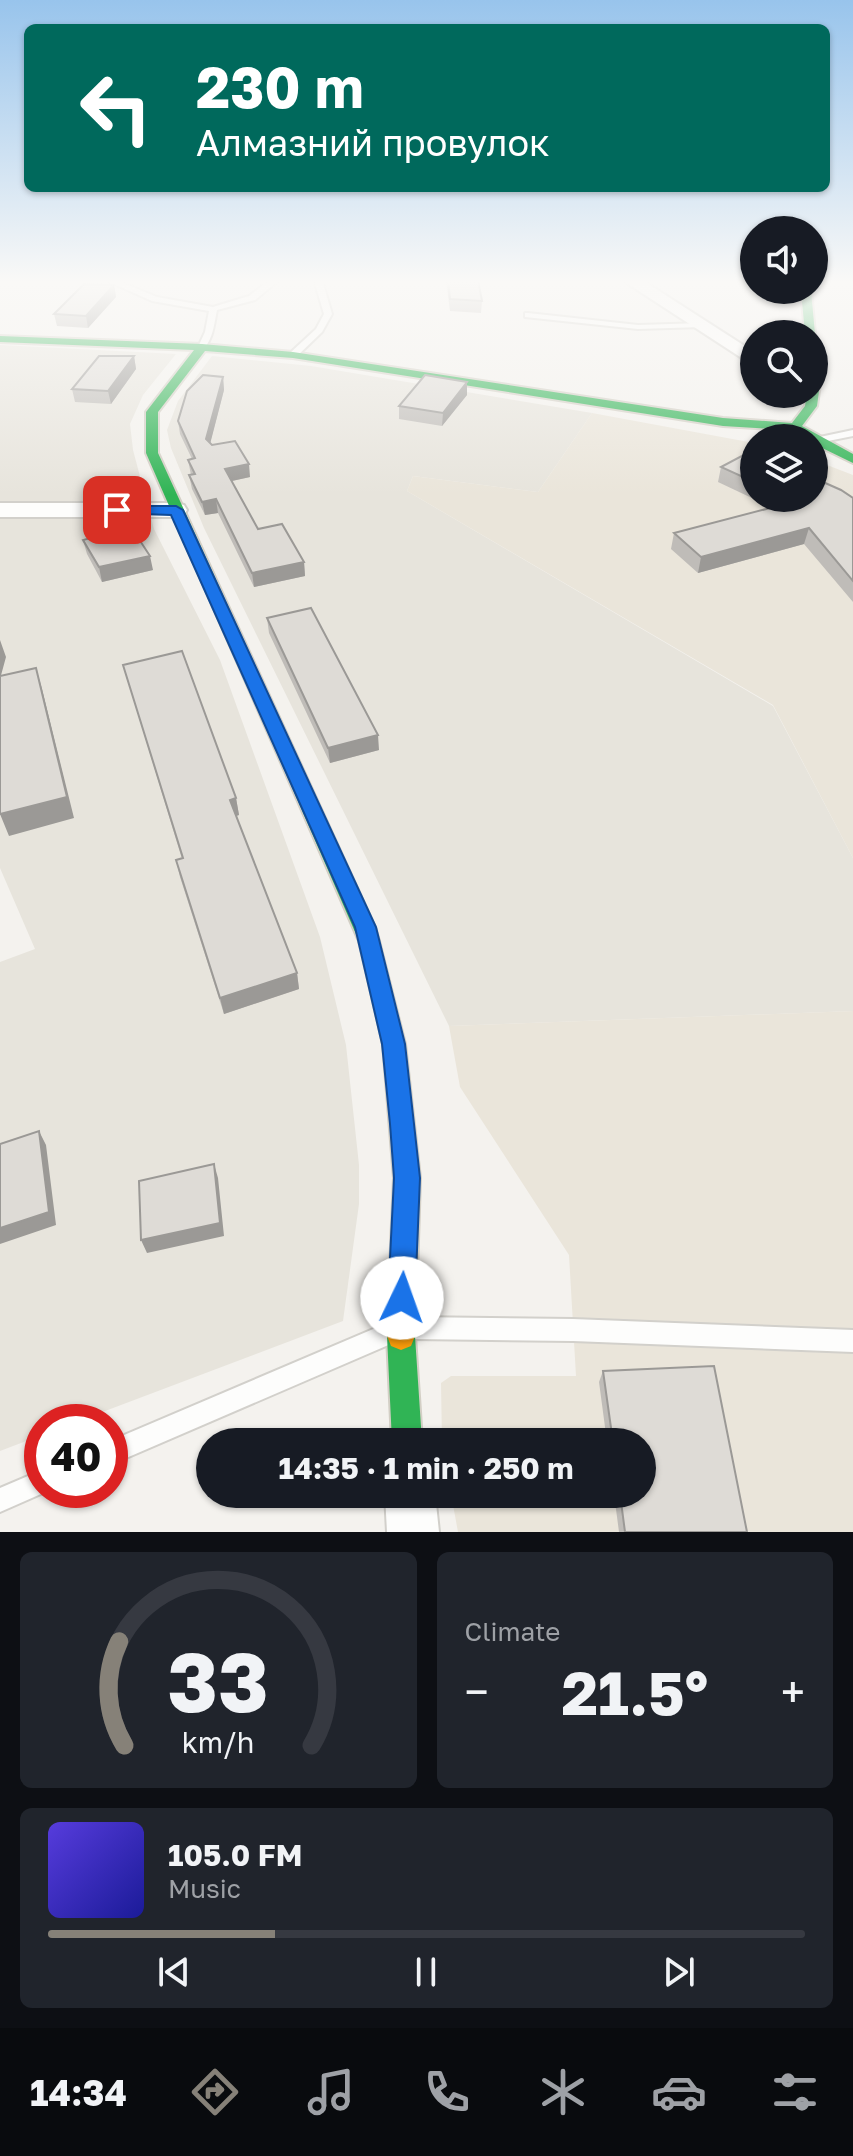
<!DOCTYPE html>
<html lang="en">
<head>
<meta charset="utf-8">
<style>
  :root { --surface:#171b24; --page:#20242c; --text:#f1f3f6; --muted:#9ea1a6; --line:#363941; --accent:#868178 }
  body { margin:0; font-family:"Golos Text",sans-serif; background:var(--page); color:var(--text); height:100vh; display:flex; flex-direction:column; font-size:30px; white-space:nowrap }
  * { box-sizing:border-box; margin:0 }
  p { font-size:26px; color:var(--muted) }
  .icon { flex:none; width:44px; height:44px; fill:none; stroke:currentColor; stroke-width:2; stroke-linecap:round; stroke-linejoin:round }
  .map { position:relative; height:1532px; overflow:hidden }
  .side { display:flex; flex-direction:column; gap:20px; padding:20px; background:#0d0f14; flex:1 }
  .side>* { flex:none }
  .banner { position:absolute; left:24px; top:24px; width:806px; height:168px; border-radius:12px; box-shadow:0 2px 6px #0004; background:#00695c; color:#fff; overflow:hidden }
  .fabs { position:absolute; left:740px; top:216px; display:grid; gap:16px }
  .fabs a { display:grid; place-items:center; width:88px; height:88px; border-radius:50%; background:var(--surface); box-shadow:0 2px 6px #0004; font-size:40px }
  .speed { position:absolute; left:24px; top:1404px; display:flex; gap:16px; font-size:40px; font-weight:700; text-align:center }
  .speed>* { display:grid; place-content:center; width:104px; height:104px; border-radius:50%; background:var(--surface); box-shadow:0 2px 6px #0004; line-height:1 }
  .speed .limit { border:12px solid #d22; background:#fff; color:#111 }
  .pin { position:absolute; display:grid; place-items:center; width:68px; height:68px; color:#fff; margin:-34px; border-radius:16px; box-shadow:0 4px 12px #0006 }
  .me { position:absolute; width:88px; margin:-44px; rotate:3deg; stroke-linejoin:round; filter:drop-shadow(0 0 6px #0008) }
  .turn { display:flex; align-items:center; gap:28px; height:168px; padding:0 40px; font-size:36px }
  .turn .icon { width:104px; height:104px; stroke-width:2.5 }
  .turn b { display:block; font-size:56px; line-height:68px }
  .big { font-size:60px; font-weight:700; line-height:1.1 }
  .side .widget { flex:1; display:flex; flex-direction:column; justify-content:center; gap:12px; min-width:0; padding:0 28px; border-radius:12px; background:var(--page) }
  .side .dial { align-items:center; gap:0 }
  .dial svg { height:208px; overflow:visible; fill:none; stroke:var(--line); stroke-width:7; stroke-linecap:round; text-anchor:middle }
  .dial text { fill:var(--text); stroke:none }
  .song { display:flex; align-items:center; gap:24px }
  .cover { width:96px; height:96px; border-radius:12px; background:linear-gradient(135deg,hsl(250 70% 55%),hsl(240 70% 35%)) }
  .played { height:8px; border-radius:4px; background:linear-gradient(90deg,var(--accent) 30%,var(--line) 30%) }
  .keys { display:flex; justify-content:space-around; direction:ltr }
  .heat { display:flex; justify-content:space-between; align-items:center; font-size:44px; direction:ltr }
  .side .tiles { flex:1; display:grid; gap:20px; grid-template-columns:1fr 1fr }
  .widget:last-child { grid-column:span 2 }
  .trip { position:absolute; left:196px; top:1428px; width:460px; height:80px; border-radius:40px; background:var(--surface); box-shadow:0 2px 6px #0004; font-weight:700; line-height:80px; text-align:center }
  .dock { display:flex; height:128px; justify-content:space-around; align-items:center; background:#090b0e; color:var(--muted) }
  .dock .icon { width:56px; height:56px }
  .dock .selected { color:var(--accent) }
  .dock b { font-size:36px; color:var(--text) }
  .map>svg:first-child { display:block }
  .residential { fill:#e7e4dc }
  .education { fill:#eae5da }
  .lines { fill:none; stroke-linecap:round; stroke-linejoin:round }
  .lane-casing { stroke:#d2d0cb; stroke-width:4 }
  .street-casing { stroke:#d2d0cb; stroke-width:4 }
  .fast-casing { stroke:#d3cfc5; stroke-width:4 }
  .slow-casing { stroke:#d3cfc5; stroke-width:4 }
  .lane { fill:#fdfdfc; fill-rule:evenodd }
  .street { fill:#fdfdfc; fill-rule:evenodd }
  .fast { fill:#30b455; fill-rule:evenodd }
  .slow { fill:#ff9f0a; fill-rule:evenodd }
  .wall { fill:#bfbcb8 }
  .shaded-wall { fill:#9b9996 }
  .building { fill:#dedbd6; stroke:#9b9996; stroke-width:2 }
  .route { fill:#1a73e8; stroke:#114b97; stroke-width:2 }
</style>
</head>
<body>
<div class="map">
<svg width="853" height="1532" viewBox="0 0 853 1532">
  <rect width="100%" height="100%" fill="#f4f2ee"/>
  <path class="residential" d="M0,345L176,354L143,395L130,424L133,450L154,529L220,660L320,937L346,1045L359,1165V1204L343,1321L76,1422H42V1435L0,1451V962L35,949L0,868Z
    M212,356L311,366L592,413L538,492L413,476L407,491L773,706L853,858V1011L449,1026L204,528L171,448L167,430L178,401Z"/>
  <path class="education" d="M592,413L754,443V498H814V460L853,475V858L773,705L407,491L413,476L538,492Z
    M853,1011V1532H458L451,1494H642V1442H442L441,1383L451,1376H576L569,1255L460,1087L449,1026Z"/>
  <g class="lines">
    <defs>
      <path id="lane" d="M105,280H116L157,297L213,307L249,296L270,280H279L255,300L217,310C214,324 213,341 202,350L198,347L205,332L209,311L152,301Z
        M314,280H322L332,314L322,332L296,357H290V353L316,329L324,314Z
        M528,313L638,325L703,323L707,325L703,327L638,329L525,317V313Z
        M853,430V436L818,443L814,441L815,438Z
        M413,1317L573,1319L853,1330V1352L573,1341L413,1339L405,1336L402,1328L405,1320Z
        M385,1324L393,1327L396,1335L393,1343L110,1465V1441Z
        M42,1470V1490H50L0,1512V1488Z"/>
      <path id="street" d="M622,280H642L754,352V366Z
        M0,503H176L184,505L187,510L184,515L176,517H0Z
        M385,1494H435L439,1532H387Z"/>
      <path id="fast" d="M801,290H811L815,334L814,336L805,334Z
        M0,336L202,344L293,352L723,418L792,423L805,406L807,394H814V381L820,384L817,406L802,426L853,454V463L814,444V438H804L792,430L723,426L293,358L205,351L158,412V453L375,927L379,941L376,947L369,949L362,947L359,941L146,453V412L194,350L0,342Z
        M401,1322L411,1326L415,1336L422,1442H392L387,1336L391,1326Z"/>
      <path id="slow" d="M369,933L376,935L379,941L405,1044L420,1178L415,1336L411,1346L401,1350L391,1346L387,1336L394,1178L383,1044L359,941L362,935Z"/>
    </defs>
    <use href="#lane" class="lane-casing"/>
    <use href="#street" class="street-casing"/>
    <use href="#fast" class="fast-casing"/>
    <use href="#slow" class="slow-casing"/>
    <use href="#lane" class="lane"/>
    <use href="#street" class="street"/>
    <use href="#fast" class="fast"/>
    <use href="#slow" class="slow"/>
  </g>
  <path class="wall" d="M446,280H478L482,301L481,313L450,311Z
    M114,285L116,297L88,328L57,326L54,314Z
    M134,356L136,369L111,404L75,402L72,389Z
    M223,377L224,390L210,443L250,477L232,481L258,529L304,562L305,576L254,587L218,513L205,515L192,489L189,475H191L188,460L192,459L180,434L178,421Z
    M467,382V395L442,426L399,419V406Z
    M754,452V498H853V602L804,544L698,573L671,549L674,533L773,508L718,482L721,467Z
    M83,540L153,570L102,582L87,554Z
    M267,618L379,750L330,763L269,633Z
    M123,665L236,798L239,815L236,816L297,973L299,989L224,1014L180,877L176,860L182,859Z
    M603,1371L747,1532H619L614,1494H642V1442H607L599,1382Z"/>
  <path class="shaded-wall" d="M114,285L116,297L88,328L86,316Z
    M134,356L136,369L111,404L108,391Z
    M223,377L224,390L208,452L206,439Z
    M467,382V395L442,426L443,413Z
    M249,464L250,477L227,482L225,469Z
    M216,499L218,513L205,515L202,502Z
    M809,528L804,544L698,573L701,557Z
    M150,556L153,570L102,582L99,567Z
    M304,562L305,576L254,587L252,573Z
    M0,640L6,657L0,679Z
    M36,668L42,689L74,818L9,836L0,814Z
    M378,735L379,750L330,763L328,748Z
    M236,798L239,815L233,817L230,800Z
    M297,973L299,989L224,1014L220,998Z
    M39,1131L46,1145L56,1225L0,1244V1228Z
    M214,1164L218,1178L224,1236L147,1253L141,1240Z"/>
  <path class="building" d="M448,280H478L482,301L450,299Z
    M84,284L114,285L86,316L54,314Z
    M99,356H134L108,391L72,389Z
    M203,375L223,377L206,439L212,445L235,441L249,464L225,469L258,529L282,524L304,562L252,573L216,499L202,502L189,475L195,474L188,460L195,458L178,421L187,391Z
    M425,375L467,382L443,413L399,406Z
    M751,451L754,452V482L721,467Z
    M814,478L841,490L853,498V581L809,528L701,557L674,533L797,501L790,498H814Z
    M131,527L150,556L99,567L83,540Z
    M311,608L378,735L328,748L267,618Z
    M182,651L236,798L230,800L297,973L220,998L176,860L183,858L123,665Z
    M36,668L67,797L0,814V676Z
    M39,1131L49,1212L0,1228V1144Z
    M214,1164L220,1223L141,1240L139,1181Z
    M714,1366L747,1532H625L620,1494H642V1442H613L603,1371Z"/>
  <linearGradient id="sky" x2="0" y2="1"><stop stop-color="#98c4ec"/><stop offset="0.57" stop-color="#faf9f7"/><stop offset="1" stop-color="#faf9f7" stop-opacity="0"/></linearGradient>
  <rect width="853" height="495" fill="url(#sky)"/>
  <path class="route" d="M117,506H176L183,510L376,927L405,1044L414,1124L420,1178L415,1298L411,1308L402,1312L392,1308L388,1298L394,1178L390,1124L382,1044L355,927L171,515L112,513L110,510Z"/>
</svg>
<div class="fabs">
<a><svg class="icon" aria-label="sound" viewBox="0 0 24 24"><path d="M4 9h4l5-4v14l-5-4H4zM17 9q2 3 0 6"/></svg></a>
<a><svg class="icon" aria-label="search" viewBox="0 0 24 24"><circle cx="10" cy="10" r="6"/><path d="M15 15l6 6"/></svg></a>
<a><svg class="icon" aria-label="layers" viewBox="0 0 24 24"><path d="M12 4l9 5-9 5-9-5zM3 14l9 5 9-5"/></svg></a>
</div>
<div class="speed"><div class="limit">40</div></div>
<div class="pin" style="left:117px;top:510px;background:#d93025"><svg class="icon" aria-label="arrive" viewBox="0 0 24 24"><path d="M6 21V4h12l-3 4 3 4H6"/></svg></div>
<svg class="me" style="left:402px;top:1298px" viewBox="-20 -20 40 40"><circle r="19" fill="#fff"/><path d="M0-13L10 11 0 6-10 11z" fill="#1a73e8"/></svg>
<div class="trip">14:35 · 1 min · 250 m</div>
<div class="banner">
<div class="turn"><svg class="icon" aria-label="left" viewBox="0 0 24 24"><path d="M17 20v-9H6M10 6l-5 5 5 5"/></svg><div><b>230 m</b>Алмазний провулок</div></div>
</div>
</div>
<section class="side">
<div class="tiles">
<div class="widget dial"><svg viewBox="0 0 100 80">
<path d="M14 69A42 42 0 1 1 86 69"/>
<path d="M14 69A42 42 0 0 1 12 29" stroke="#868178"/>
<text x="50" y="56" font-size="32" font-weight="700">33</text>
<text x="50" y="72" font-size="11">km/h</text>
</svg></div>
<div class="widget"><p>Climate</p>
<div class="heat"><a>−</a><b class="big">21.5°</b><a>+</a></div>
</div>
<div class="widget">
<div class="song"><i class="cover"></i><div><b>105.0 FM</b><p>Music</p></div></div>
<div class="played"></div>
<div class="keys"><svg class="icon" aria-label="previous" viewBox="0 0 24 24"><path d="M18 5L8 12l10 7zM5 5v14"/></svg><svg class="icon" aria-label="pause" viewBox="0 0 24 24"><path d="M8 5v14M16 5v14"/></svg><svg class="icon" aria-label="next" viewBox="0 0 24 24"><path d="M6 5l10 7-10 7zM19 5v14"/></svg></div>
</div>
</div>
</section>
<nav class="dock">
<b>14:34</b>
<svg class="icon selected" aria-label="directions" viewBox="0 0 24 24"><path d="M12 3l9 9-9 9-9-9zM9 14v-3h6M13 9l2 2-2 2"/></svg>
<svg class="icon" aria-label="music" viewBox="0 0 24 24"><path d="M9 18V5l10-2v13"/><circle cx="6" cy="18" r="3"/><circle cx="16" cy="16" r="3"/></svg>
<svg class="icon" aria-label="phone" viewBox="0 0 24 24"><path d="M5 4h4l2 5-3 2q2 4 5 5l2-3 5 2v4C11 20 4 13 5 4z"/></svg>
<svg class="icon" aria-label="climate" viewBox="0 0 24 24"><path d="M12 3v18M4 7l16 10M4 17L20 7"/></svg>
<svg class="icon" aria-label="car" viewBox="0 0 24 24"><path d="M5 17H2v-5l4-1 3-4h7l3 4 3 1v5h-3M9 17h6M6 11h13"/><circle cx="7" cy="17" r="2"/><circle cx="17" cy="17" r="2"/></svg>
<svg class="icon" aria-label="filters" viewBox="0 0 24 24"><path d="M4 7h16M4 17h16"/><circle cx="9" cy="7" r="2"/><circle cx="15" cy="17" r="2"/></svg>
</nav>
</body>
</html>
